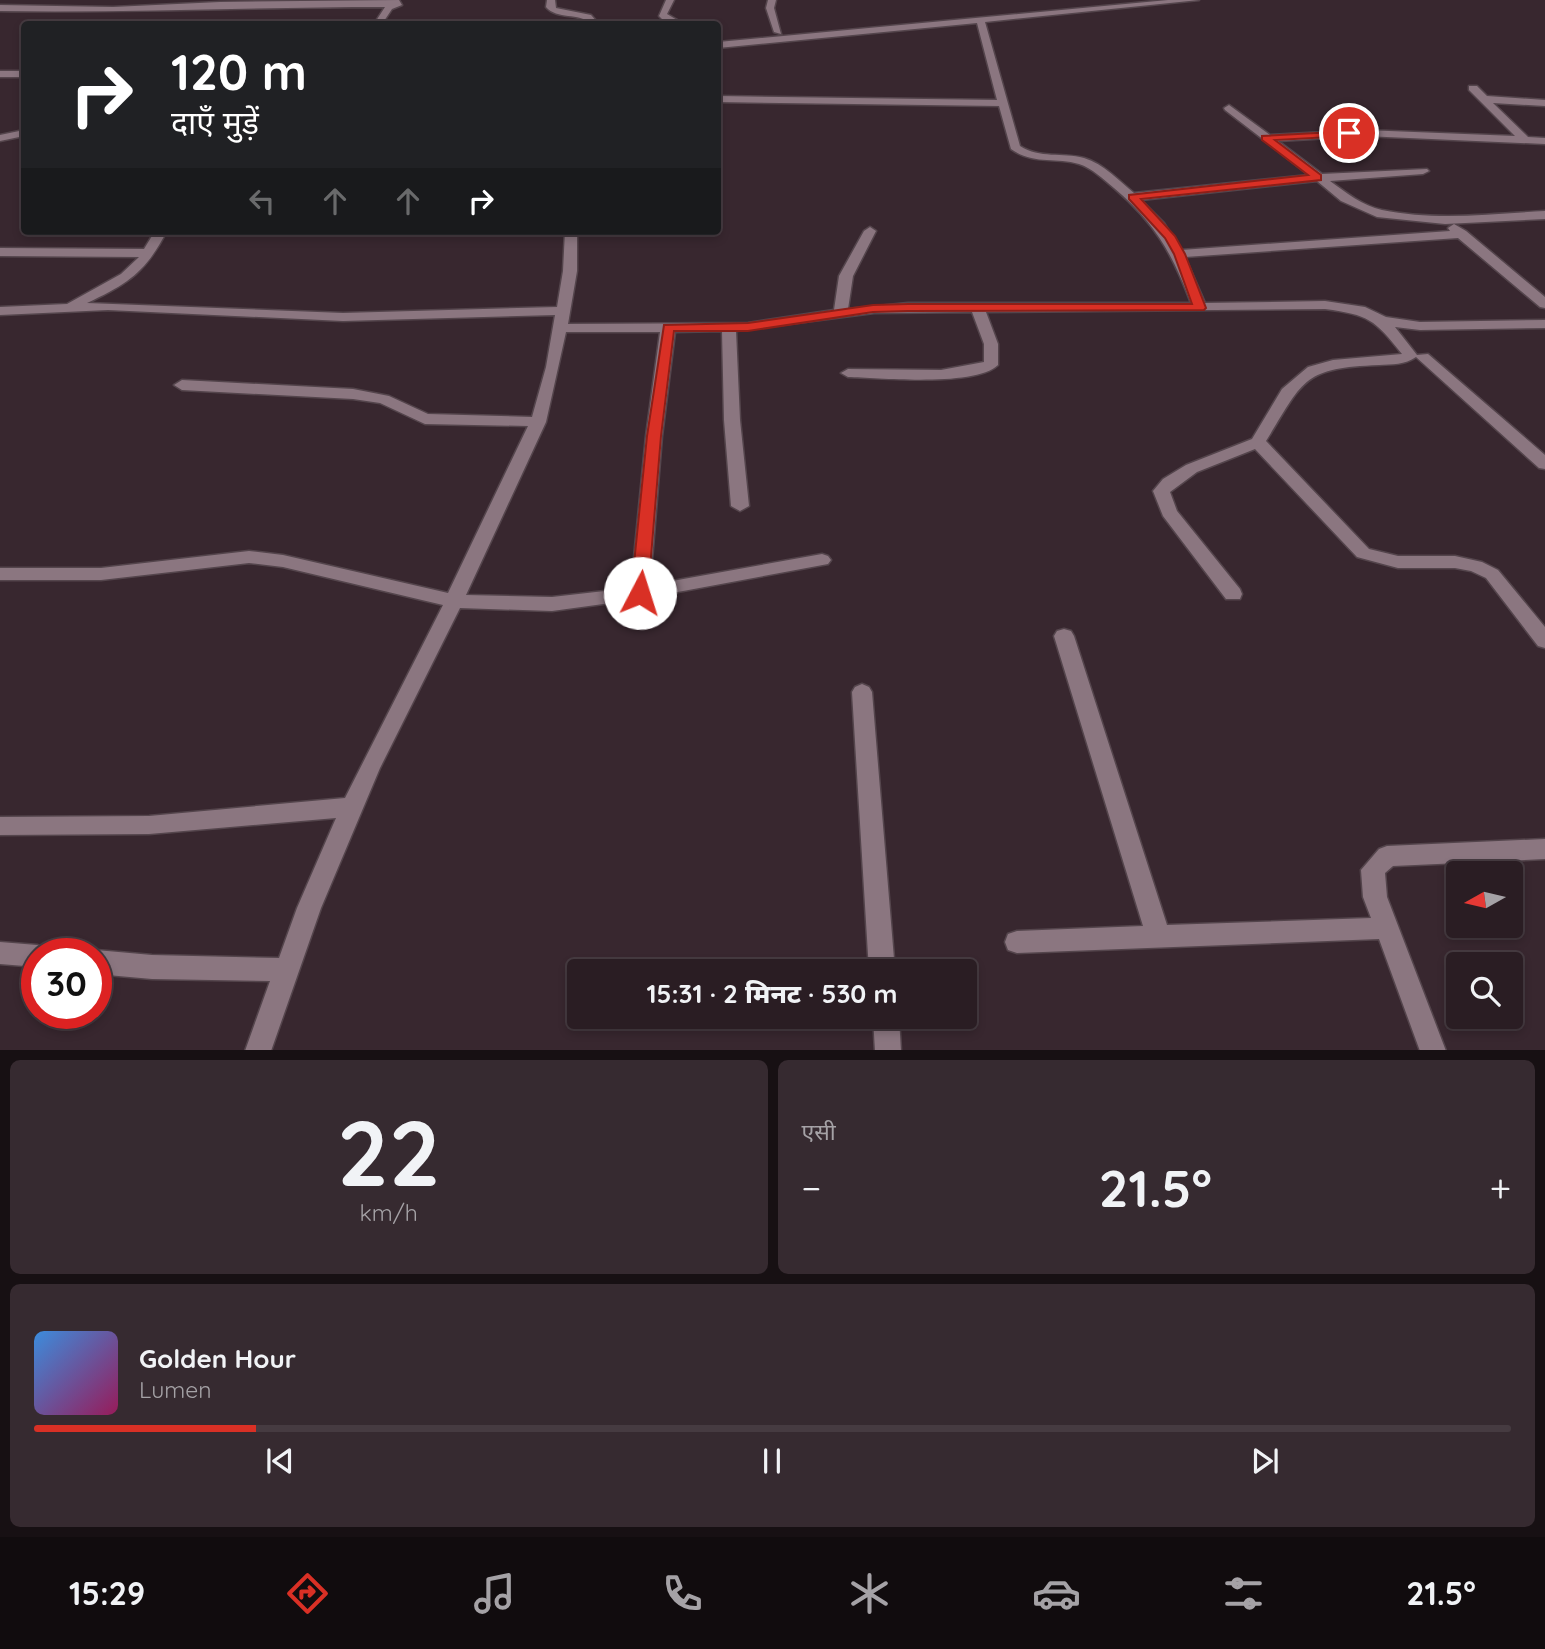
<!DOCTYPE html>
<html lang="hi">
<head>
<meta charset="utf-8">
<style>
  :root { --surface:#2a1d23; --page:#362a30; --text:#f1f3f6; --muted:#a5a2a6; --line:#463b41; --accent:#d93025 }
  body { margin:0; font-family:Quicksand,"Noto Sans Devanagari",sans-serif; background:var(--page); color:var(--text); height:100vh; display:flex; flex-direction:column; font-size:26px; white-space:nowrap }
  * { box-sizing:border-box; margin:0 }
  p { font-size:23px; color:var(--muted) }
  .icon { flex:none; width:38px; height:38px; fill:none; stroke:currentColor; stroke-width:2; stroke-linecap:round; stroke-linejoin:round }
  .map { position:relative; height:1050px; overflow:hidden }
  .panel { display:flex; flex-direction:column; gap:10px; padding:10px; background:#171013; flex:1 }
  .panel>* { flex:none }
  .banner { position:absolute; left:21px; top:21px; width:700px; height:214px; border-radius:7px; box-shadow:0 4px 10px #0003,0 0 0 2px var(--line); background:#202124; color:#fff; overflow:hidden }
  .needle { width:46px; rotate:262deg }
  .buttons { position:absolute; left:1446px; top:861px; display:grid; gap:14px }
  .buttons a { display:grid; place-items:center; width:77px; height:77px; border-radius:7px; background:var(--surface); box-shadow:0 4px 10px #0003,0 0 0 2px var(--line); font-size:35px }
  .speed { position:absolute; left:21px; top:938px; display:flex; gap:14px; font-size:35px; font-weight:700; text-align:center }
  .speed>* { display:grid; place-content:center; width:91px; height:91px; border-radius:50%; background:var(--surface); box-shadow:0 4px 10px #0003,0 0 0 2px var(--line); line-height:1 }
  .speed .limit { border:10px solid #d22; background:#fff; color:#111 }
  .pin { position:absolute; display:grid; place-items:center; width:60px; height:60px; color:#fff; margin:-30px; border:4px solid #fff; border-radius:50%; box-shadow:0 2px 7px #0007 }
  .me { position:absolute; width:77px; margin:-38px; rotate:5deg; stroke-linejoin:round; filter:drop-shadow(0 0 5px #0008) }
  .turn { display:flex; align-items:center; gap:24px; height:147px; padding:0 35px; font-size:32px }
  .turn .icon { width:91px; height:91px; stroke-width:2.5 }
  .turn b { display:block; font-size:49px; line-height:60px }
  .lanes { display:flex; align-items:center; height:66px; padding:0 35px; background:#0003; justify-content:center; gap:35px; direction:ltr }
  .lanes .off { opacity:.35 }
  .big { font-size:52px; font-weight:800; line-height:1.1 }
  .panel .card { flex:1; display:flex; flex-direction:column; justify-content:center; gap:10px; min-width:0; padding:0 24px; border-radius:10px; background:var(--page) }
  .panel .dial { align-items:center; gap:0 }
  .dial b { font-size:91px; line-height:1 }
  .song { display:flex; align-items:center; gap:21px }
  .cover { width:84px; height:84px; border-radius:10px; background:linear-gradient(135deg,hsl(210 70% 55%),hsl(330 70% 35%)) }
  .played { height:7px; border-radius:4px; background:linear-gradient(90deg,var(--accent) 15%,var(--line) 15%) }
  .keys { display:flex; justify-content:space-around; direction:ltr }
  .heat { display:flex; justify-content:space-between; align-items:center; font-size:38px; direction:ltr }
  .panel .tiles { flex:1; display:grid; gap:10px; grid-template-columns:1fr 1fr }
  .card:last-child { grid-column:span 2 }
  .trip { position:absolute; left:567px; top:959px; width:410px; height:70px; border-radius:7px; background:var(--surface); box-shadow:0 4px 10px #0003,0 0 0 2px var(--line); font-weight:800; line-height:70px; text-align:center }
  .menu { display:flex; height:112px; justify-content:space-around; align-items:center; background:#110c0e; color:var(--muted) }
  .menu .icon { width:49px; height:49px }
  .menu .selected { color:var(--accent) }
  .menu b { font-size:32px; color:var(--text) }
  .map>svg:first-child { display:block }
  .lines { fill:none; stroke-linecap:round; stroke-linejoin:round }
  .minor-casing { stroke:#54454c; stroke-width:3 }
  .minor { fill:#8b7680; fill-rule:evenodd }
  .route { fill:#d93025; stroke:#8d1f18; stroke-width:2 }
</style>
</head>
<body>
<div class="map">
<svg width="1545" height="1051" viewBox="0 0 1545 1051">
  <rect width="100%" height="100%" fill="#38272f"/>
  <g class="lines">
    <defs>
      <path id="minor" d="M399,0L402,5L392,9L382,24H374L385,7C257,7 128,13 0,11V5L113,7L220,2Z
        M547,0H555L556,8L591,15L599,24H591C579,12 557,20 546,7Z
        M666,0H674L667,14L684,24L666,23L659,16Z
        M768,0H776L774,8L781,34L774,32L766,8Z
        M1168,0H1199L985,22L1020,146C1040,159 1062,152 1084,158C1104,164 1119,181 1134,193L1309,175L1225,110L1224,108L1229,105L1270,135L1364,130L1515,136L1469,90V86H1477L1487,96L1545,100V106L1493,103L1528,137L1545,138V144L1364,136L1278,141L1322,174L1427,169L1429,171L1423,174L1330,181C1345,192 1363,206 1382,210C1435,221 1491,214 1545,211V219L1445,224L1377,217L1341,201L1317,181L1141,200L1164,223L1181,250L1450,231L1448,228L1454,224L1466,231L1545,297V308L1540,307L1458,238L1185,257L1205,303L1325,301L1365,307L1386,317L1420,322L1545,320V328L1420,330L1395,327L1417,355L1428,354L1545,455V469L1539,468L1416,357C1405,365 1392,364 1379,365C1302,368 1304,380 1266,441L1369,549L1398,556H1455L1482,562L1498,570L1545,627V648L1538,646L1486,578L1471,571L1455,568H1398L1357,557L1255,449L1197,472L1170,492L1177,511L1240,589L1242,594L1240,599H1226L1163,516L1153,491L1163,479L1186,465L1252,439L1282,389L1308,367L1333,360L1402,354C1374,319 1369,315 1325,309L986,312L998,344V365C976,387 880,378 848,377L841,373L848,369L941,370L984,362V344L972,312L874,313L736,331L740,420L749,506L740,511L731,506L724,420L722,331L675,332L662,436L650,585L822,554L828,556L831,560L828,564L640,599L552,611L460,608L380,768L321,908L271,1051H245L270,981L152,979L96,974V954H87L96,950L152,955L279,958L297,908L336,818L149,834L0,835V817L149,816L345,798L443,605L283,567L249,563L101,580H0V568H101L249,551L283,555L448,593L528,426L425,424L380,403L353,399L182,390L174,385L182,380L353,389L389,396L428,414L532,417L546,367L555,315L343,321L108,310L0,315V307L67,304L121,274L139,257L0,256V248L144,249L155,231H167C146,271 130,283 87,303L343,313L557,307L563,271L565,231H577V271L568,324L748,323L834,310L839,276L864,231L870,227L876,231L853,276L848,309L908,303H1191C1172,253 1155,223 1114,188C1103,179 1092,168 1079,164C1055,157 1033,165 1011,149L999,106L718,102V96L997,100L977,23L718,48V42ZM566,332H660L646,436L631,588L552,597L466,595L546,422Z
        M0,71H24V77H0Z
        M24,130V136L0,141V135Z
        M1064,629L1071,631L1074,636L1167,925L1371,918L1363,897L1361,870L1379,849L1387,846L1545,839V859L1393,866L1385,873L1387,897L1446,1051H1420L1379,939L1017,953L1008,950L1005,942L1008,934L1017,931L1143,926L1054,636L1057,631Z
        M862,684L869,687L872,692L895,971H869L852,692L855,687Z
        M0,942L37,945L46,948L48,954H37V967L0,964Z
        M873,1017H899L901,1051H875Z"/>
    </defs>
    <use href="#minor" class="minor-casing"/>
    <use href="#minor" class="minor"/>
  </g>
  <path class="route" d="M1353,131L1354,133L1349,136L1275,140L1321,175V180L1141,199L1175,236L1185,254L1206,308L1204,310L908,311L873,312L748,331H674L661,436L648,593L646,597H634L631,593L647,436L664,325L748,323L873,305L908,304H1192L1174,254L1165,238L1129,199V195L1308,175L1262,140V136Z"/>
</svg>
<div class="buttons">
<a><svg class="needle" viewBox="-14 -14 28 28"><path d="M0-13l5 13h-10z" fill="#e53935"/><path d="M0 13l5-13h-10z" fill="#a5a2a6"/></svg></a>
<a><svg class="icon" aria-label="search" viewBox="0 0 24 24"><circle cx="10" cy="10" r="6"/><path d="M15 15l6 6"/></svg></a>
</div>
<div class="speed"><div class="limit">30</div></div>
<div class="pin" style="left:1349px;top:133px;background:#d93025"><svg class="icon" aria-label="arrive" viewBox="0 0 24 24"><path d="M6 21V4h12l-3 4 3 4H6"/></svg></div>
<svg class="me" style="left:640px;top:593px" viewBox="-20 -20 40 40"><circle r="19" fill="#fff"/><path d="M0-13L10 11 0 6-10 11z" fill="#d93025"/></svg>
<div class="trip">15:31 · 2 मिनट · 530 m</div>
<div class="banner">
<div class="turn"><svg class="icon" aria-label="right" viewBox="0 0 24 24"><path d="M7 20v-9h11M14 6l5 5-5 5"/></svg><div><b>120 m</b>दाएँ मुड़ें</div></div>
<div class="lanes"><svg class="icon off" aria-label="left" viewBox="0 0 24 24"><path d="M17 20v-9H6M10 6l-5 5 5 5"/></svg><svg class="icon off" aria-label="ahead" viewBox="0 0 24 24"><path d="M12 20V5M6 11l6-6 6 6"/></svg><svg class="icon off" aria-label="ahead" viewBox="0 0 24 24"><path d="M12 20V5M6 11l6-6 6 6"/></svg><svg class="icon" aria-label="right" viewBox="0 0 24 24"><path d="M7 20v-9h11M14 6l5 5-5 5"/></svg></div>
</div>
</div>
<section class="panel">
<div class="tiles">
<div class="card dial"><b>22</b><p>km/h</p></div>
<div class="card"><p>एसी</p>
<div class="heat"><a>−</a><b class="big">21.5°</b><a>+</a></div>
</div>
<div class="card">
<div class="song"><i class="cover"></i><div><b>Golden Hour</b><p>Lumen</p></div></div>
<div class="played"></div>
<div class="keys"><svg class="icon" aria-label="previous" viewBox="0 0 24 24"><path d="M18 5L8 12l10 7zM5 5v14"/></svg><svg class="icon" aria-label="pause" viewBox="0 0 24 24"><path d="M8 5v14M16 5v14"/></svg><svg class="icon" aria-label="next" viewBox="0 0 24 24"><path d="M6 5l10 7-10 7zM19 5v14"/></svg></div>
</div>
</div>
</section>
<nav class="menu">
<b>15:29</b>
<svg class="icon selected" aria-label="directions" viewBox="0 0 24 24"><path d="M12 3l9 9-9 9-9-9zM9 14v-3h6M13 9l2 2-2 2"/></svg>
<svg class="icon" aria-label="music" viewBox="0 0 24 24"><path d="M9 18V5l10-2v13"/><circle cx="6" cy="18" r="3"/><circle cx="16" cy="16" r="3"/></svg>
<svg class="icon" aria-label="phone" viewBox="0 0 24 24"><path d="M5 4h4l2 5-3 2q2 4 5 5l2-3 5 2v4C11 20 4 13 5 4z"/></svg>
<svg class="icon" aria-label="climate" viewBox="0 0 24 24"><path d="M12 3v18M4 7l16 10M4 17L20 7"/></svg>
<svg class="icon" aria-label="car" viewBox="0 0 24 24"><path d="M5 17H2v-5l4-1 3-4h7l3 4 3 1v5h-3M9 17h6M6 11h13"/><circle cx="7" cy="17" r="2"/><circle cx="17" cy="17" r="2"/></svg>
<svg class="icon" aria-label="filters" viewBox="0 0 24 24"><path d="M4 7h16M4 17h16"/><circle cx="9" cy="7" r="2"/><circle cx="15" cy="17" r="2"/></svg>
<b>21.5°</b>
</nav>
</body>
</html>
